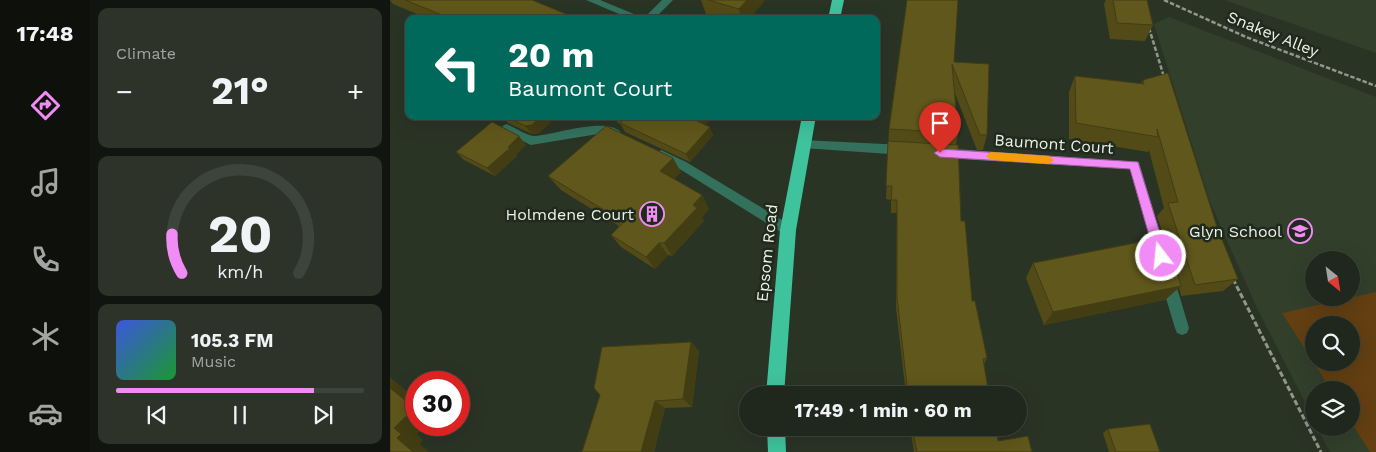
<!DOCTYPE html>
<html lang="en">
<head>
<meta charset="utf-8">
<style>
  :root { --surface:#20271c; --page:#2d3329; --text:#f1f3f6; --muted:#a2a5a3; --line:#3d443b; --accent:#f18bf5 }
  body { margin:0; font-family:"Work Sans",sans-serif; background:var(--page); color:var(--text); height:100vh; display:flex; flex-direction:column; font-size:19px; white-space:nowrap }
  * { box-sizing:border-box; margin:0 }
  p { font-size:16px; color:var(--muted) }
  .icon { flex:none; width:28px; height:28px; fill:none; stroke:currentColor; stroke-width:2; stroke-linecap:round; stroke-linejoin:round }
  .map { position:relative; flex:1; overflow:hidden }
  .details { display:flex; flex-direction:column; gap:8px; padding:8px; background:#12150f; width:300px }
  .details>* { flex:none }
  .hud { position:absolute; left:15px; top:15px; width:475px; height:105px; border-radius:10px; box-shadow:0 5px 20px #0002,0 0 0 1px var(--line); background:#00695c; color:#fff; overflow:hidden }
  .needle { width:32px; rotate:150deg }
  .controls { position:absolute; left:915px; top:251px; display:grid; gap:10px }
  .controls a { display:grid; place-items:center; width:55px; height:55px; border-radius:50%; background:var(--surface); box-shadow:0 5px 20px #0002,0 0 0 1px var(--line); font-size:25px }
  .speed { position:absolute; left:15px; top:371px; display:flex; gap:10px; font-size:25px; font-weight:700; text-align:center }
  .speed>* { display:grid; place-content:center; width:65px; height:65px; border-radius:50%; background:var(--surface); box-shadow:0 5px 20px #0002,0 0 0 1px var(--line); line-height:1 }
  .speed .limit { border:8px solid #d22; background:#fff; color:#111 }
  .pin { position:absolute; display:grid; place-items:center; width:42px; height:42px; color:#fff; margin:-51px -21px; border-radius:50% 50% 50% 0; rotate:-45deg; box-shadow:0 0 5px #0007 }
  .pin .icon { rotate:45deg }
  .me { position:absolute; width:55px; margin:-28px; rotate:344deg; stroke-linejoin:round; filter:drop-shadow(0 0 4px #0008) }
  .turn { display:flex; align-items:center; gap:18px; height:105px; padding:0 20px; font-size:22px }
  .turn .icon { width:65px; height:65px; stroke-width:2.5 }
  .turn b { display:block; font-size:35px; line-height:42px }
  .big { font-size:38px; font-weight:700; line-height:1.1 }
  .details .tile { flex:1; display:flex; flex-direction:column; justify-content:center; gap:8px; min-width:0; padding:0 18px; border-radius:10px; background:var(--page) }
  .details .dial { align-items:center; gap:0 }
  .dial svg { height:130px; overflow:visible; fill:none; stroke:var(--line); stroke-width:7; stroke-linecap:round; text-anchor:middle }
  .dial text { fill:var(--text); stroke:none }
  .song { display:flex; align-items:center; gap:15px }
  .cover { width:60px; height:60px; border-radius:8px; background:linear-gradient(135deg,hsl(230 70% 55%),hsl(130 70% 35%)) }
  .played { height:5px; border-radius:2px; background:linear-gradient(90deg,var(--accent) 80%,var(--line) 80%) }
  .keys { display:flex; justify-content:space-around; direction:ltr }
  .heat { display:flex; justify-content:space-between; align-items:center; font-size:28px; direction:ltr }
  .trip { position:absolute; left:349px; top:386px; width:288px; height:50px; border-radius:25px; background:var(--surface); box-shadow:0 5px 20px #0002,0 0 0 1px var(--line); font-weight:700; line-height:50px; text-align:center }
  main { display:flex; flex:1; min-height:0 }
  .dock { display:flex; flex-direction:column; width:90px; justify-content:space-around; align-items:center; background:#0d100b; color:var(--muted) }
  .dock .icon { width:35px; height:35px }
  .dock .active { color:var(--accent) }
  .dock b { font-size:22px; color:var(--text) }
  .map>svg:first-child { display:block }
  .built { fill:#313f2b; fill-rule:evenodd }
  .green { fill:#633f12; fill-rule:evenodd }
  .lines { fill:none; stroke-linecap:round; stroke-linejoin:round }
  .path-far1 { stroke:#90988c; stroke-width:2.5; stroke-dasharray:4.5 2; stroke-linecap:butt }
  .path { stroke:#90988c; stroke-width:3; stroke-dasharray:5.5 2.5; stroke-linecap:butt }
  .lane { fill:#34715d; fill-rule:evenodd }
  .street { fill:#34715d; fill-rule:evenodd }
  .highway { fill:#3fc39d; fill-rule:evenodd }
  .wall { fill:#524b17 }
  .shaded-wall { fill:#423d13 }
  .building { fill:#5f571b; stroke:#423d13 }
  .route { fill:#f18bf5; stroke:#9d5a9f }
  .slow { fill:#f59e0b }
  .labels { text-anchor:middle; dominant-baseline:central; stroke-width:5; stroke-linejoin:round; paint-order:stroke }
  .street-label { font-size:16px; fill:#ecf2e9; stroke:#202a1c }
  .poi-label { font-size:16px; fill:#ecf2e9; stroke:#202a1c; text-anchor:end }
</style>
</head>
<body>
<main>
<nav class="dock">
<b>17:48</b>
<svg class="icon active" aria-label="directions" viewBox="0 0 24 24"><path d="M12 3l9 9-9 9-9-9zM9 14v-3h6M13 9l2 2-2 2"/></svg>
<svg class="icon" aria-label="music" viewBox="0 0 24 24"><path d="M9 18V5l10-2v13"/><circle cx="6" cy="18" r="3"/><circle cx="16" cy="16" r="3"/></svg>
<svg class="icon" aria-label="phone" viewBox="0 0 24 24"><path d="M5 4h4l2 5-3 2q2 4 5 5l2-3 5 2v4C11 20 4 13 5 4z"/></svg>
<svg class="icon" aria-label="climate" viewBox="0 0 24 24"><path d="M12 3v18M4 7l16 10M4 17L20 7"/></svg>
<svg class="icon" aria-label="car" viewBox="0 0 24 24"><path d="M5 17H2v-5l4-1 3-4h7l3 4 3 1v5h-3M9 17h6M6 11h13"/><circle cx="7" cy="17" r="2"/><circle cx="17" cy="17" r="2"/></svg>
</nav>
<section class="details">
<div class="tile"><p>Climate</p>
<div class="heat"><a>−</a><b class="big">21°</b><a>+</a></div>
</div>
<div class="tile dial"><svg viewBox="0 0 100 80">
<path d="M14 69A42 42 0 1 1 86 69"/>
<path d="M14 69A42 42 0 0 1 8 45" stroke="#f18bf5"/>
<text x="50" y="56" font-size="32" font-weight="700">20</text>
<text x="50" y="72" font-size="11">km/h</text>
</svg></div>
<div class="tile">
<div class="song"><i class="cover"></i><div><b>105.3 FM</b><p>Music</p></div></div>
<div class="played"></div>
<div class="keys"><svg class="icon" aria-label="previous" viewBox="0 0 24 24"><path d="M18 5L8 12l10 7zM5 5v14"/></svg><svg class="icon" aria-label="pause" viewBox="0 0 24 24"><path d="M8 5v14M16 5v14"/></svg><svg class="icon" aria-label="next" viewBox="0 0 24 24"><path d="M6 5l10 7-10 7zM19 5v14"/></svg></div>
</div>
</section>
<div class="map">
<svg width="986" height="452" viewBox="0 0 986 452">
  <rect width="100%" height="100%" fill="#2a3425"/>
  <path class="built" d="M834,0H986V53Z
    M779,17L986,97V452H940L927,428H961V390H924V420L866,306L820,202L764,24ZM924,260H961V298H924ZM924,325H961V362H924Z"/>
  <path class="green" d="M986,292V452H980L961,422V390H941L892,313ZM924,325H961V362H924Z"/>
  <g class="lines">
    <path class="path-far1" d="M774,0L856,37L986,86
      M759,28L774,77"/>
    <path class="path" d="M843,279L931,452"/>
    <path class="lane" d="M272,0H283L264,19H253Z
      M116,124C125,127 136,136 145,136C165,135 219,115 232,134L226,138L214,133L141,145L112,131L110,128Z
      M271,150L296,162L402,226L404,230L402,234L398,235L394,234L288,168L267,158L265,155Z"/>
    <path class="street" d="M196,0H210L256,19H241Z
      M413,140L514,145L520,150L514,155L413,148L407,144Z
      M552,148L749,162L776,253L775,257L770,259L765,257L764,253L740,169L552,158L546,153Z
      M777,272L782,274L784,278L799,328L797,333L792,335L787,333L785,328L770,278L772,274Z"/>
    <path class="highway" d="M442,0H454L450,19H438Z
      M412,116H426L406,230L394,395H376L390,230Z
      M377,428H395L396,452H378Z"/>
  </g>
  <path class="wall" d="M0,0H142L188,19H39L3,4Z
    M311,0H375L359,19H331L316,14Z
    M716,0H757L763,25L755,41L720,39L714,4Z
    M564,62L597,135L593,150H587L564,91L568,133L566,145L571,221L582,301L597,358L594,364L599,395H516L506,308L507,213H501V200L496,199L499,129Z
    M685,76L751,84L753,80L827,227L848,279L833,291L791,296L789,287L775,300L654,325L636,278L643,263L774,237L767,216L774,208L759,150L758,152L679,139V92Z
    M112,116H167L149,133L142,134L118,123Z
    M223,116H323L315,125L323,135L300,162L235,132L231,125L228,123Z
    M136,145L126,154L127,156L105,176L74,160L66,152Z
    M291,172L284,179L312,195L319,209L312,217L314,221L282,256L278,255L265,269L231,247L221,235L229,226L171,190L158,176Z
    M301,342L309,351L302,407L275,408L264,452H192Z
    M520,428H606L608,441L642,452H524Z
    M718,429L770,452H719L713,433Z"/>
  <path class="shaded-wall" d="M357,0H375L359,19H351L349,9Z
    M151,116H167L149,133L142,134L135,126Z
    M312,116H323L311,130L307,121Z
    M320,127L323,135L300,162L296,154Z
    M129,136L136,145L126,154L127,156L105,176L97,168Z
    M283,158L291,172L279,185L270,171Z
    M312,195L319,209L312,217L314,221L282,256L274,243L303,205Z
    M269,243L278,255L265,269L256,257Z
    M791,286L775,300L654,325L663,312Z
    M301,342L309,351L302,407L293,399Z
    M0,377L26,399V425H36L27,434L33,440L30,444L39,452H23L7,438L4,428L0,388Z
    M265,401L275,408L264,452H251Z"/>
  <path class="building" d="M15,0H142L188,19H62Z
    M318,0H357L349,9Z
    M517,0H568L564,62L599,64L597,135H590L562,64L568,133L499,129Z
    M723,0H757L763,25L727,23Z
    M778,73L827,227L848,279L805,285L778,203L788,202L767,129L768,137L686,123L685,76L754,84L753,80Z
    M115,116H151L142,125L135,126Z
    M226,116H312L307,121L320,127L296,154L230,123L234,120Z
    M102,122L129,136L118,147L120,148L97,168L66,152Z
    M216,126L283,158L270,171L312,195L303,205L307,208L274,243H269L256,257L221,235L234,222L158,176Z
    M498,141L568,145L571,221H575L582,301H585L597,358L593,359L599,395H518L507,297V200H501L502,186H496Z
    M776,237L791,286L663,312L643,263Z
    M301,342L293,399L265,401L251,452H192L210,395L204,388L212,347Z
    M0,388L25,408L4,428L11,434L7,438L23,452H0Z
    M760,424L770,452H726L718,429Z
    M522,428H606L608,441L638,436L642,452H527Z"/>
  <path class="route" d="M550,149L748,162L777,256L775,259L771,261L767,259L765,256L740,169L550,157L544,153Z"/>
  <path class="slow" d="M601,152L659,156L664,160L659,164L601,160L596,156Z"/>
  <defs>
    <symbol id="building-ring" viewBox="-11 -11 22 22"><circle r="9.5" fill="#202a1c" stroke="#f18bf5" stroke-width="1.5"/><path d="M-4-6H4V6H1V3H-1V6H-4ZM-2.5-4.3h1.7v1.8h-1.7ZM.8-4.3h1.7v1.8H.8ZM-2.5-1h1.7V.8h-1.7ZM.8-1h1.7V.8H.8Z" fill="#f18bf5"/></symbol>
    <symbol id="school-ring" viewBox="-11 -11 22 22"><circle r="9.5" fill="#202a1c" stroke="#f18bf5" stroke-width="1.5"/><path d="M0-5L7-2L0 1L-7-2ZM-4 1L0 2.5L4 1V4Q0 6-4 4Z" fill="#f18bf5"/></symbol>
  </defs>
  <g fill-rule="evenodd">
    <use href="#building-ring" x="248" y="200" width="28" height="28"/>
    <use href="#school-ring" x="896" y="217" width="28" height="28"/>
  </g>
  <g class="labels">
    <g class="street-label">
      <text transform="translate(883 34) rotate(22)">Snakey Alley</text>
      <text transform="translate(664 144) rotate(4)">Baumont Court</text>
      <text transform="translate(377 253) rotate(-84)">Epsom Road</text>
    </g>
    <g class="poi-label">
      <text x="244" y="214">Holmdene Court</text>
      <text x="892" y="231">Glyn School</text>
    </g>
  </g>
</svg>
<div class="controls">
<a><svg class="needle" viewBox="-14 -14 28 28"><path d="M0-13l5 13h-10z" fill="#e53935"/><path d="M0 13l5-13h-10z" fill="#a2a5a3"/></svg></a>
<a><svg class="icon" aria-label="search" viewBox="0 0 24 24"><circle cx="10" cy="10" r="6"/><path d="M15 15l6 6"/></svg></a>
<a><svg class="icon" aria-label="layers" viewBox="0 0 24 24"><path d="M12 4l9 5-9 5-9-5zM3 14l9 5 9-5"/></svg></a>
</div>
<div class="speed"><div class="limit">30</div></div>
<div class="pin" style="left:550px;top:153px;background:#d93025"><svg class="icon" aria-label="arrive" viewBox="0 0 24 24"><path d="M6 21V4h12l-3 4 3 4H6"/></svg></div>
<svg class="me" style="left:771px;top:256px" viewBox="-20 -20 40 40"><circle r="17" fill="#f18bf5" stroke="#fff" stroke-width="3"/><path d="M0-11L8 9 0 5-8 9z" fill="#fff"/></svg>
<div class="trip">17:49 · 1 min · 60 m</div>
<div class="hud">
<div class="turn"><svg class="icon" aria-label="left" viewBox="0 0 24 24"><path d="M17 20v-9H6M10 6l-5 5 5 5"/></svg><div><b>20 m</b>Baumont Court</div></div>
</div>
</div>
</main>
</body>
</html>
